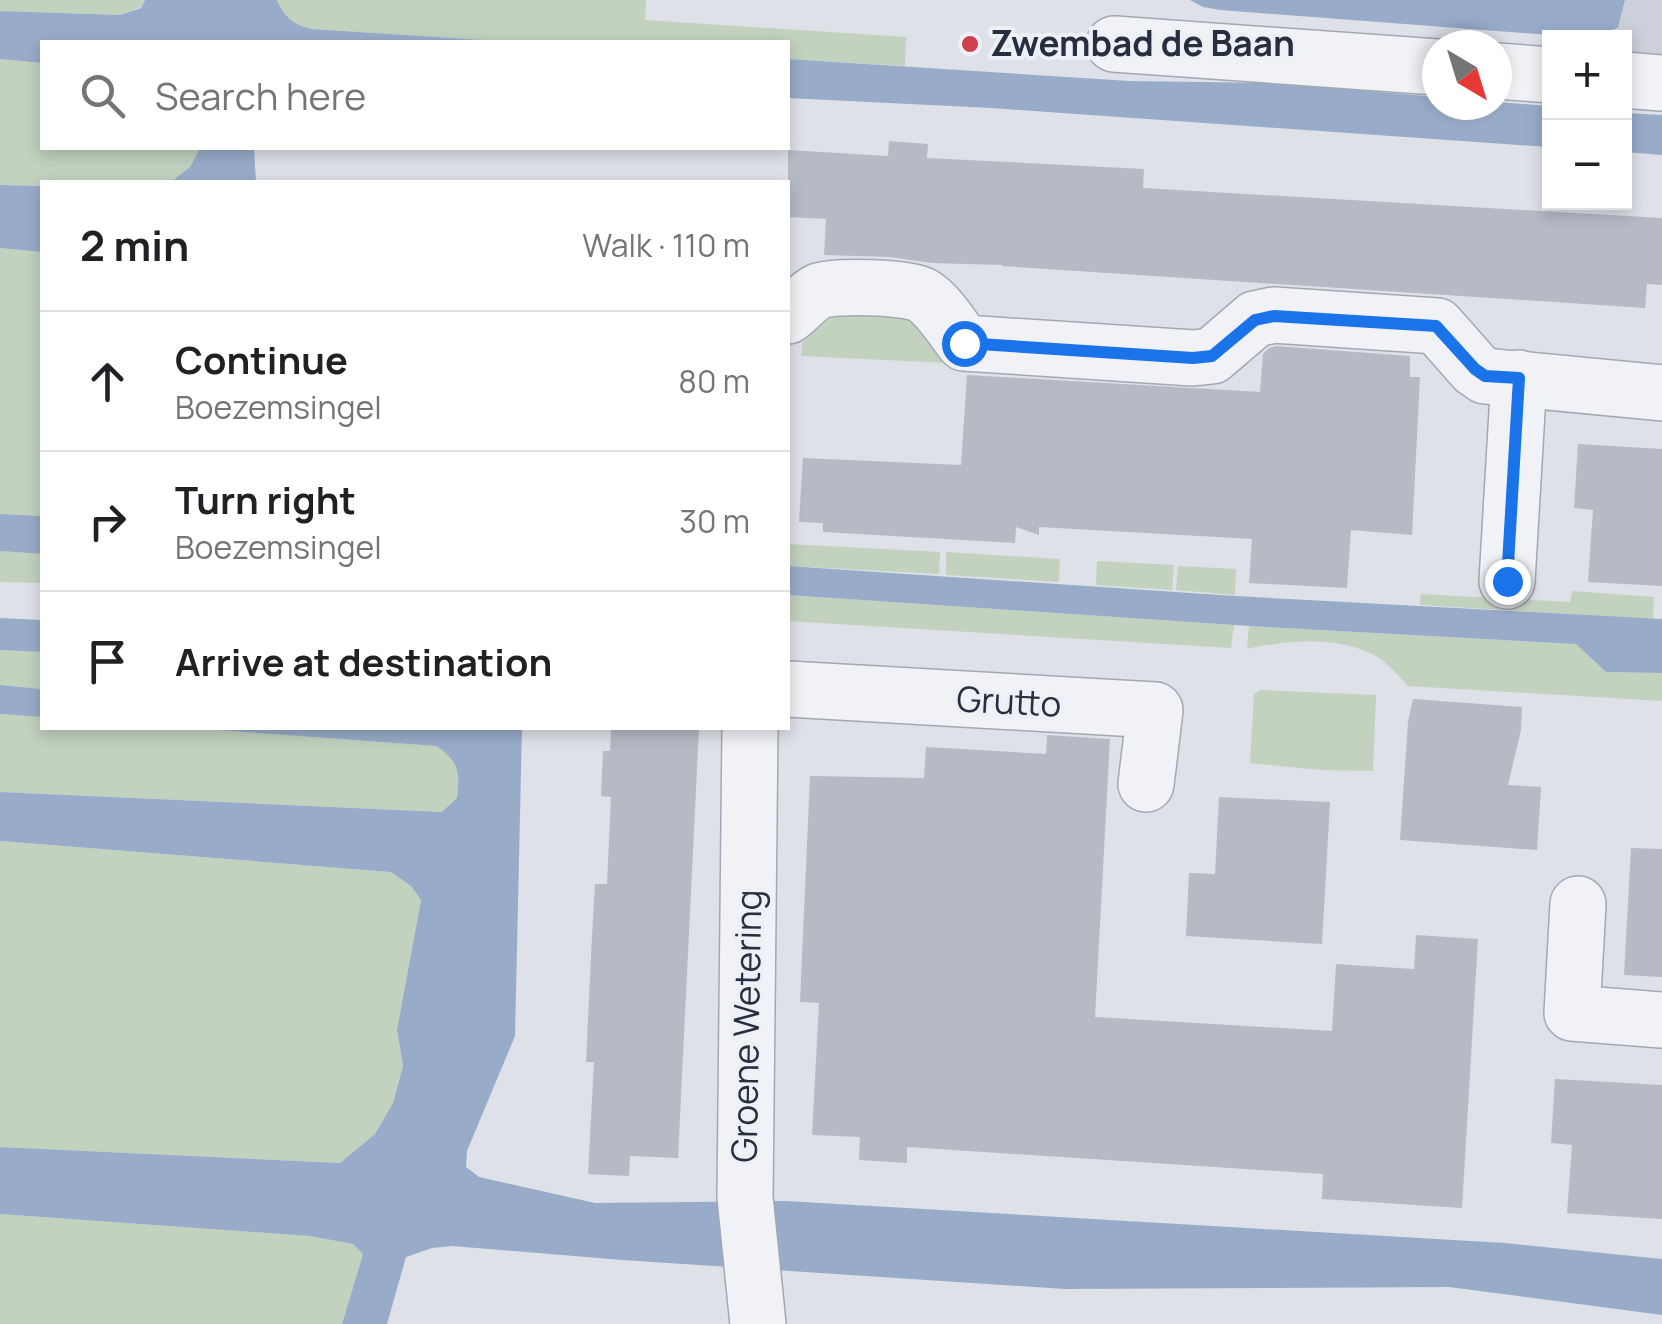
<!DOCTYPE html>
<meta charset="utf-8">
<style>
:root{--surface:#fff;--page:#f6f6f6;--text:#202124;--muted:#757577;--line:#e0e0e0}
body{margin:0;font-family:Manrope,sans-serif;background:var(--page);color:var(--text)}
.controls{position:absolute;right:30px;top:30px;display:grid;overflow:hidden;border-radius:0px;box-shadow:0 5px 15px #0003}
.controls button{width:90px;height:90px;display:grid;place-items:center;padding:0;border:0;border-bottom:2px solid var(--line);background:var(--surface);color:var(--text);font:50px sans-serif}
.compass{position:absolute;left:1422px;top:30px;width:90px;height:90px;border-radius:50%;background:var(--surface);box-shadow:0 5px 15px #0003;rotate:142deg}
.stop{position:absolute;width:30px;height:30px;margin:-22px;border:8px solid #1a73e8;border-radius:50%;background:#fff}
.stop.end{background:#1a73e8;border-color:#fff;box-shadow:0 2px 10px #0008}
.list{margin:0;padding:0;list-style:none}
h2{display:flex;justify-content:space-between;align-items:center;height:130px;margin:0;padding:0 40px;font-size:42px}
h2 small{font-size:32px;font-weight:400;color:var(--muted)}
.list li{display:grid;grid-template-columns:65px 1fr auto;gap:30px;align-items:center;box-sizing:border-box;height:140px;padding:0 40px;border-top:2px solid var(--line)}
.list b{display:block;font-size:38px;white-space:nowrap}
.list p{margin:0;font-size:32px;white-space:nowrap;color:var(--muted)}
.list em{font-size:32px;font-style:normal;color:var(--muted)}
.icon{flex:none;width:55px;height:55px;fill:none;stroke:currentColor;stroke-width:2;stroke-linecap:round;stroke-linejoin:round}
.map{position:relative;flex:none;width:1662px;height:1324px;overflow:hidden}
.search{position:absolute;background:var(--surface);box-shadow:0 5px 15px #0003;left:40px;top:40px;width:750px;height:110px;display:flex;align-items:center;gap:25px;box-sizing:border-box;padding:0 35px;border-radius:0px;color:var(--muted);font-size:38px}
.panel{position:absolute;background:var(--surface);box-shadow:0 5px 15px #0003;left:40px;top:180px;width:750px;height:550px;border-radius:0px}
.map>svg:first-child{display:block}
</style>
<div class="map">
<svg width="1662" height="1324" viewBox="0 0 1662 1324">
<rect width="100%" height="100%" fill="#dee1e8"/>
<path fill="#ccd0da" d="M 1625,0 L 1662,0 L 1662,66 L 1625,64 L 1624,38 L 1616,38 Z"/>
<g fill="#c2d2bf">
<path d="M 0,0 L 145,0 L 141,7 L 120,15 L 0,11 Z"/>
<path d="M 277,0 L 646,0 L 645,20 L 906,37 L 905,66 L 788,59 L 788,42 L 513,42 L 312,29 C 294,25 284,17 277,0 Z"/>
<path d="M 0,59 L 42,63 L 42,148 L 200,148 L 190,167 L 171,182 L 42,182 L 42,186 L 0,185 Z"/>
<path d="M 0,248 L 42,252 L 42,516 L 0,514 Z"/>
<path d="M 839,311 L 896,313 L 912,321 L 948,363 L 801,356 L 803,342 Z"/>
<path d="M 788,544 L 940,552 L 939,574 L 788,566 Z"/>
<path d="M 0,551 L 42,554 L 42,583 L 0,582 Z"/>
<path d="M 946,552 L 1060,559 L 1059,582 L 946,575 Z"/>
<path d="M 1097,561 L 1174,565 L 1172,590 L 1096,585 Z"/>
<path d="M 1178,566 L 1236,569 L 1235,595 L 1176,590 Z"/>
<path d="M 1572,591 L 1654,597 L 1653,619 L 1420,605 L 1421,594 L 1570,602 Z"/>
<path d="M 788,595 L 1234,625 L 1231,648 L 788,621 Z"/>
<path d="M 1249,626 L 1576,644 L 1606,672 L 1662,673 L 1662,701 L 1408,686 C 1399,676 1390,666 1379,658 C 1343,635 1287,640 1247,649 Z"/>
<path d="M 0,650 L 42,652 L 42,689 L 0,685 Z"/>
<path d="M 1261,690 L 1376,695 L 1373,771 L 1320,770 L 1250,763 L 1254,694 Z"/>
<path d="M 0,714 L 42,717 L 42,728 L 190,728 L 438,746 C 459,762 460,772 457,799 L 442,812 L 0,792 Z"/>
<path d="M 0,841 L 391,872 L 411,886 L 421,900 L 397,1030 L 403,1066 L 393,1103 L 375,1134 L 340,1163 L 0,1147 Z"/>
<path d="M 0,1214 L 310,1236 L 353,1244 L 363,1253 L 342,1324 L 0,1324 Z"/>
</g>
<g fill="#98acc9">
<path d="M 145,0 L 277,0 C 284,17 294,25 312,29 L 513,42 L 42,42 L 42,63 L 0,59 L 0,11 L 120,15 L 141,8 Z"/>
<path d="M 1190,0 L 1625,0 L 1618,28 L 1589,38 L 1220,10 L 1203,7 Z"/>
<path d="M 788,59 L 1129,81 L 1279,83 L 1437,97 L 1437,105 L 1497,105 L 1497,102 L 1549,106 L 1549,147 L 991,108 L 788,98 Z"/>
<path d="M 1624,113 L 1662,115 L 1662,155 L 1625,152 Z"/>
<path d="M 200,148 L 254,148 L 256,182 L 171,182 L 190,167 Z"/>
<path d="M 0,185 L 42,186 L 42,252 L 0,248 Z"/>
<path d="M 0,514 L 42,516 L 42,554 L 0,551 Z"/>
<path d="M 788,566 L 1235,596 L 1662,619 L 1662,673 L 1606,672 L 1576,644 L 1249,626 L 788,595 Z"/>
<path d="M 0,618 L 42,620 L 42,652 L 0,650 Z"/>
<path d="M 0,685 L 42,689 L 42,717 L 0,714 Z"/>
<path d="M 190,728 L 522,728 L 515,1036 L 467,1151 L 466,1167 L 479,1177 L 595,1203 L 786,1201 L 1505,1243 L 1662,1259 L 1662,1315 L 1449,1287 L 1065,1289 L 622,1260 L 452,1246 L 432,1248 L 406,1257 L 387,1324 L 342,1324 L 363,1254 L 353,1244 L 310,1236 L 0,1214 L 0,1147 L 340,1163 L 375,1134 L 393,1103 L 403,1066 L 397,1030 L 421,900 L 411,886 L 391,872 L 0,841 L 0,792 L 442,812 L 457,798 C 460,772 459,762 437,746 Z"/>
</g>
<g fill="#b5bac5">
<path d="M 889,141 L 928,144 L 927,158 L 1144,169 L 1143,188 L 1662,218 L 1662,285 L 1647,284 L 1645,308 L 1002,266 L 1002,265 L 932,263 L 889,257 L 824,255 L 826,219 L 788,217 L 788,150 L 888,156 Z"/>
<path d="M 1276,346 L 1410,356 L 1410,377 L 1420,377 L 1412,535 L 1351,530 L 1347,588 L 1249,583 L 1252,539 L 1039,527 L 1039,535 L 1016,527 L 1015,543 L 823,532 L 823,523 L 799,522 L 803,458 L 961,465 L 967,375 L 1260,392 L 1263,354 L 1269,348 Z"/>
<path d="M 1578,444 L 1662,449 L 1662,586 L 1588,582 L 1593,510 L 1574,508 Z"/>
<path d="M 1413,699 L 1522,707 L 1521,730 L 1508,785 L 1541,787 L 1537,850 L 1400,840 L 1408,722 Z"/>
<path d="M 611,728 L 699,728 L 678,1158 L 630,1156 L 629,1176 L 588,1174 L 594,1062 L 586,1062 L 592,936 L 595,884 L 607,884 L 611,797 L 601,796 L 603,751 L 610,751 Z"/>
<path d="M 1047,735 L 1110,739 L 1095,1017 L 1332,1031 L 1336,964 L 1414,969 L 1416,935 L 1478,939 L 1462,1208 L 1322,1199 L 1323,1174 L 907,1147 L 907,1163 L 859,1160 L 860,1137 L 812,1135 L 819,1003 L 800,1002 L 810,776 L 924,778 L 926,747 L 1046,754 Z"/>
<path d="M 1219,797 L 1330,802 L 1322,944 L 1186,936 L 1189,873 L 1215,874 Z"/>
<path d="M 1631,848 L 1662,849 L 1662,977 L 1624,975 Z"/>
<path d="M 1555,1079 L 1662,1085 L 1662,1219 L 1567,1213 L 1572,1145 L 1551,1143 Z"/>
</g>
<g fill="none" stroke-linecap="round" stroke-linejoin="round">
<g stroke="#a3a8b2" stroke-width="58">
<g id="minor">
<path d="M 1114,44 L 1437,67"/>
<path d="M 1497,71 L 1550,75"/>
<path d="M 1624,80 L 1662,83"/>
<path d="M 788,316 C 798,309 808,296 819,291 C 835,285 908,287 922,295 C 939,305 952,328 964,343 L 1193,358 L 1212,356 L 1255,319 L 1274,315 L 1437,326 L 1475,369 L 1485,376 L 1662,393"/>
<path d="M 1507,581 L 1519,378"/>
<path d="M 788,689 L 1155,710 L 1146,784"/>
<path d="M 750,728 L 745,1197 L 758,1324"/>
<path d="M 1578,904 L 1572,1013 L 1662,1020"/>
</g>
</g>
<use href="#minor" stroke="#f1f2f6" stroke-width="55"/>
</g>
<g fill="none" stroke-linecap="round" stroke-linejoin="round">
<path stroke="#1a73e8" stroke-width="12" d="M 964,343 L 1193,358 L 1212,356 L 1255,320 L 1274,316 L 1436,326 L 1475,369 L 1485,376 L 1519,378 L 1507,581"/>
</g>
<circle fill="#cf404b" stroke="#edf0f5" stroke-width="4" cx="970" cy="44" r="10"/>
<g text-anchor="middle" stroke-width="8" stroke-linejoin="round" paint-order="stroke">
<g font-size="35" font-weight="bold" fill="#272e3f" stroke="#edf0f5" text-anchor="start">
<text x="990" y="56">Zwembad de Baan</text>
</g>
<g font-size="35" fill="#272e3f" stroke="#edf0f5">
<text transform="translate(1009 702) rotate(3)" y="12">Grutto</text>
<text transform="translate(747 1026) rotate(-89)" y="12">Groene Wetering</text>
</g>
</g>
</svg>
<div class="controls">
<button>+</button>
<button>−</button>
</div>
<svg class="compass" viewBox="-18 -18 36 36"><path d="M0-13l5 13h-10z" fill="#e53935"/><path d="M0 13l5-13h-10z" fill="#757577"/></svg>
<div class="stop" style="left:964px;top:343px"></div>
<div class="stop end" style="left:1507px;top:581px"></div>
<div class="search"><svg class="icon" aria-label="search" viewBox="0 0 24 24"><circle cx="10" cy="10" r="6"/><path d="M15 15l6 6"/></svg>Search here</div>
<section class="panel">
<h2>2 min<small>Walk · 110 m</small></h2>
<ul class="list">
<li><svg class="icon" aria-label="ahead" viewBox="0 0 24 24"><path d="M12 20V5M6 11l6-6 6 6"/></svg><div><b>Continue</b><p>Boezemsingel</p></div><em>80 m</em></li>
<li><svg class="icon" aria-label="right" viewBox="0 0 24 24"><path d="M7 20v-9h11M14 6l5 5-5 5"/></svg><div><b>Turn right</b><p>Boezemsingel</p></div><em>30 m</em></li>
<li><svg class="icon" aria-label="arrive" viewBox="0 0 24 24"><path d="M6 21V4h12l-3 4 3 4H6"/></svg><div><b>Arrive at destination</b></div></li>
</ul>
</section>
</div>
